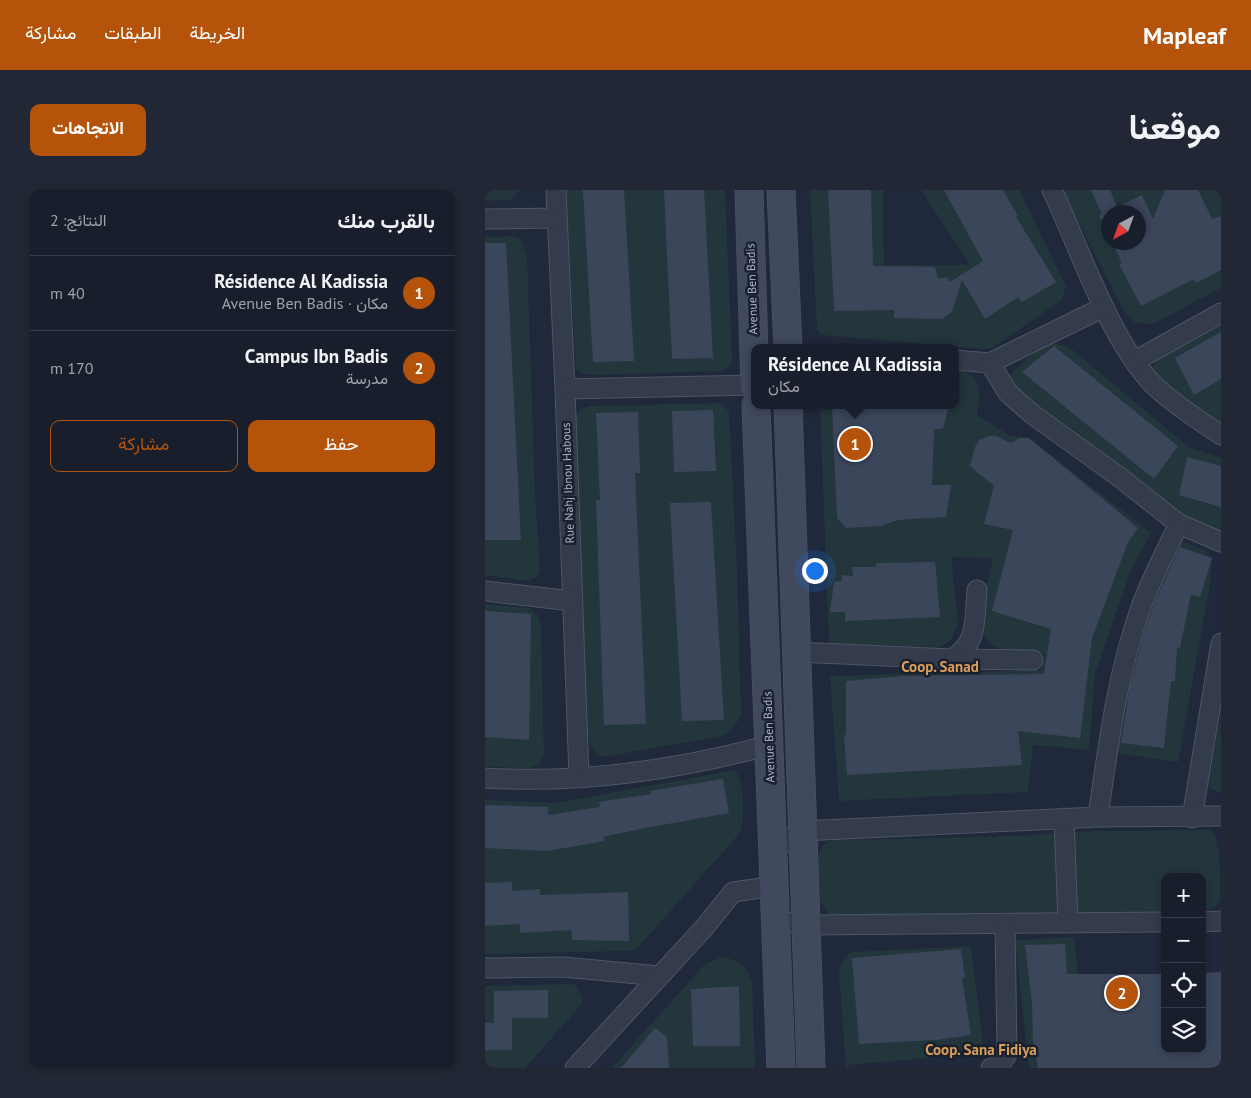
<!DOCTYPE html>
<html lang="ar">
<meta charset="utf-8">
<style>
:root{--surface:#181e2c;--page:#212734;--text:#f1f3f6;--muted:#9fa2a9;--line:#363c48;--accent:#b45309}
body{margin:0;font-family:"PT Sans",Vazirmatn,sans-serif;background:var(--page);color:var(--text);direction:rtl}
.controls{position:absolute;right:15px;bottom:15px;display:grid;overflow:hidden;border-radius:10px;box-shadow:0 2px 8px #0003}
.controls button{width:45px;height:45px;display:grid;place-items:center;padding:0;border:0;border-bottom:1px solid var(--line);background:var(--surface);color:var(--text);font:25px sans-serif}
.compass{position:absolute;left:616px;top:15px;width:45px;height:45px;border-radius:50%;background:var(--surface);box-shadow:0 2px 8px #0003;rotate:221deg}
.you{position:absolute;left:329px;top:380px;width:18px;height:18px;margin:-12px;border:4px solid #fff;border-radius:50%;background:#1a73e8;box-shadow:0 0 0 8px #1a73e833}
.badge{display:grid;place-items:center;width:32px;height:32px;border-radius:50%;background:var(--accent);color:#fff;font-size:16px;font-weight:700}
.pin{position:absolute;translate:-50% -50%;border:2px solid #fff;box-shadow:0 1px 5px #0006}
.popup{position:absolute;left:266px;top:154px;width:208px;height:65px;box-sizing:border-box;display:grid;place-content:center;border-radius:10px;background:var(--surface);filter:drop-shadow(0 1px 4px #0005);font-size:16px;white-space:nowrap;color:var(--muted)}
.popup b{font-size:19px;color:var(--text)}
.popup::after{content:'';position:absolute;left:50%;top:100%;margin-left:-10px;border:10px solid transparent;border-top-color:var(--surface)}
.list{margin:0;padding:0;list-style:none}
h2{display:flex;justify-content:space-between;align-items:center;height:65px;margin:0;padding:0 20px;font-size:21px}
h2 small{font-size:16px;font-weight:400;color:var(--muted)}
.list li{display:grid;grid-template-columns:32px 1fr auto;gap:15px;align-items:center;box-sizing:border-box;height:75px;padding:0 20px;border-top:1px solid var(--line)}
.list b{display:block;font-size:19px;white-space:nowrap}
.list p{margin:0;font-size:16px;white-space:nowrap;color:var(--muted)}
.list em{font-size:16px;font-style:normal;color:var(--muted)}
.actions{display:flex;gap:10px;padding:15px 20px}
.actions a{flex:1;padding:11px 0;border:1px solid var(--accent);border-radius:10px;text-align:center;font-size:18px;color:var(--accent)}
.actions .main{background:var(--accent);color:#fff}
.icon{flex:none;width:28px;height:28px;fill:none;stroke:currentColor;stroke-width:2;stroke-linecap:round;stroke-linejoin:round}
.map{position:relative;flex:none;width:736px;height:878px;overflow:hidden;direction:ltr;border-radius:10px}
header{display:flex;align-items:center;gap:30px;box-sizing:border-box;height:70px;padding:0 25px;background:var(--accent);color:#fff}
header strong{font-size:24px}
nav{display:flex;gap:28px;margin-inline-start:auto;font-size:18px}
.intro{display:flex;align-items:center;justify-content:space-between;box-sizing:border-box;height:120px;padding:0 30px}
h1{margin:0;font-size:35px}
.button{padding:12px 22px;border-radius:10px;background:var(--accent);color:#fff;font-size:18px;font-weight:700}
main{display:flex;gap:30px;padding:0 30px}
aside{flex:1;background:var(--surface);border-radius:10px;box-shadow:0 2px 8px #0003}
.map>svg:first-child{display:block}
</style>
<header>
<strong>Mapleaf</strong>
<nav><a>الخريطة</a><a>الطبقات</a><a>مشاركة</a></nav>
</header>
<div class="intro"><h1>موقعنا</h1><a class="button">الاتجاهات</a></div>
<main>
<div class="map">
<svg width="736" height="878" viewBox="0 0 736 878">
<rect width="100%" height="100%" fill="#20283b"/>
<g fill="#22363c" fill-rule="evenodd">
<path d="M 0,0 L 35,0 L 25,10 L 0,11 Z"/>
<path d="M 81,0 L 240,0 L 247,169 L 245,175 L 238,181 L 113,185 L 99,184 L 91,179 Z"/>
<path d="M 325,0 L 398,0 L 399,75 L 485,75 L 436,0 L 534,0 L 581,96 L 577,110 L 507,158 L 497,159 L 336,145 L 332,140 Z"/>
<path d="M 577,0 L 736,0 L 736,98 L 668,134 L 651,133 L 640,123 ZM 624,22 L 654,22 L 654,52 L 624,52 Z"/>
<path d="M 30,46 L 36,49 L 42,66 L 50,303 L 55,380 L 52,387 L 43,391 L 0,385 L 0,47 Z"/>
<path d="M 736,135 L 736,235 L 686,200 L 668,181 L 668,175 L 673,170 Z"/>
<path d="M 568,153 L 584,157 L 705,258 L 736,268 L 736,341 L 697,329 L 526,200 L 519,189 L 551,161 Z"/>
<path d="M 470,178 C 497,185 496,202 492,225 L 524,245 L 544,248 L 666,343 L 646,380 L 610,484 L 604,560 L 548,555 L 543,602 L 354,611 L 345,486 L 556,480 L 560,464 C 546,462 530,463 517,459 C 478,448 505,394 508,368 L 466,367 L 473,434 L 466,450 L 456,457 L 344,454 L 335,215 L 470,215 Z"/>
<path d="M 236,213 L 244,222 L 252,380 L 256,526 L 245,542 L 236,546 L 119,567 C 96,559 100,526 98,506 L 89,228 L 96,219 L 104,216 Z"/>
<path d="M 700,353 L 720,360 L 727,368 L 725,394 L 693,572 L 629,563 C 643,492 654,418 692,355 Z"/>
<path d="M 0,414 L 45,418 L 54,428 L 56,438 L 59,566 L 53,575 L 43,579 L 0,576 Z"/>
<path d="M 736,524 L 736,602 L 726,600 L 723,596 Z"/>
<path d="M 249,580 C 260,589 260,630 255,643 L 156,754 L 149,760 L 141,761 L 0,764 L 0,610 L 72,613 Z"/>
<path d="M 727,640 C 736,653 736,692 735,711 L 730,717 L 717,722 L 717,687 L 680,687 L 680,725 L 355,725 L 344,724 L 340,720 L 335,709 L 332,666 L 341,652 L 351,650 L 532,646 L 610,641 Z"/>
<path d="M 589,747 L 603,878 L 544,878 L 530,750 Z"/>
<path d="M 486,756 L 499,861 L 467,866 L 362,875 L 365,878 L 361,878 L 354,784 C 356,773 357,768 367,762 Z"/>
<path d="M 237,767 C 252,769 262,777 267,791 L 270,878 L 127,878 L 220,774 Z"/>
<path d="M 89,794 L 97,806 L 97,814 L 40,878 L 0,878 L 0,796 Z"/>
</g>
<g fill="#3c465b">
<path d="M 98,0 L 139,0 L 149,171 L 108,172 Z"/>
<path d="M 179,0 L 219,0 L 228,168 L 187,169 Z"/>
<path d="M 343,0 L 386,0 L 388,76 L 450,77 L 453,89 L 462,87 L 465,92 L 498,71 L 459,0 L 518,0 L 533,26 L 531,27 L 571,92 L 537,112 L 533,107 L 500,129 L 477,90 L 467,122 L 457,129 L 409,128 L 409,120 L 349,121 Z"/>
<path d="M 606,0 L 625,0 L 632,17 L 657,5 L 668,29 L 680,0 L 713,0 L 727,29 L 736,26 L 736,80 L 711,93 L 709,89 L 656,116 L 634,74 L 637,73 L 627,52 L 654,52 L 654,22 L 624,22 L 624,45 L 614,26 L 617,24 Z"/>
<path d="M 0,53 L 21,53 L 36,350 L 0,350 Z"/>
<path d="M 736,142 L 736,189 L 709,205 L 690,168 Z"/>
<path d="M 569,156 L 693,256 L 669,289 L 537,182 Z"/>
<path d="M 347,215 L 464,215 L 458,239 L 449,239 L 447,295 L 466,295 L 461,327 L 412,330 L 396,336 L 361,338 L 352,328 Z"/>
<path d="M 228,220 L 231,281 L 189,282 L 187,221 Z"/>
<path d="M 153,222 L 155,283 L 150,283 L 161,534 L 119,535 L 111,310 L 115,310 L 111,223 Z"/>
<path d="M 504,246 L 512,246 L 525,253 L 535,248 L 544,248 L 653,338 L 643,352 L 607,448 L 595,548 L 533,541 L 537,575 L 362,585 L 359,545 L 361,545 L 361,491 L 419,486 L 559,484 L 566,439 L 507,421 L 528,340 L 499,334 L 509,296 L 485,276 L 490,257 L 495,250 Z"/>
<path d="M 702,267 L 736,276 L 736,317 L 694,305 Z"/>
<path d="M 226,312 L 239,530 L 197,531 L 185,313 Z"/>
<path d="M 695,357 L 727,368 L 715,407 L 706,404 L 695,458 L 692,457 L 690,491 L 686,491 L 679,558 L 636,553 L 645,497 L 658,446 L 670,411 Z"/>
<path d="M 450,372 L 455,427 L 360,431 L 360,422 L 345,422 L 349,392 L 357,391 L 357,385 L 368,386 L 367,377 L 391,377 L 391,373 Z"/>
<path d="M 0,421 L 46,424 L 44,550 L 0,547 Z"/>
<path d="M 238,589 L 244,623 L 155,639 L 118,647 L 119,651 L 62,661 L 0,658 L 0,615 L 63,617 L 63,625 L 115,617 L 114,612 L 166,604 L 165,601 Z"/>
<path d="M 27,692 L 27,701 L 55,699 L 55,705 L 143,702 L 144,751 L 87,750 L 86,740 L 35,743 L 35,734 L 0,736 L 0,693 Z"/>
<path d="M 580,754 L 582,784 L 680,784 L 680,859 L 717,859 L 717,783 L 736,782 L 736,878 L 553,878 L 548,851 L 547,813 L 540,755 Z"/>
<path d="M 476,759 L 480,788 L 477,788 L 486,845 L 451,850 L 374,854 L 367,768 Z"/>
<path d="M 254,796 L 255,856 L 208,856 L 206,799 Z"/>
<path d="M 63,800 L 63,828 L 27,828 L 27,860 L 0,860 L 0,833 L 9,833 L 9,801 Z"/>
<path d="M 170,838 L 182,847 L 184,878 L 136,878 Z"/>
</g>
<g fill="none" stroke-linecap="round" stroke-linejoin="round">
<g stroke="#4e5566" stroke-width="21">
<g id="minor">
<path d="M 71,0 L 80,199 L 94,587"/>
<path d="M 567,0 C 595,58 627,158 674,200 C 693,217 715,231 736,245"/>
<path d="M 0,29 L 71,28"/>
<path d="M 470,170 L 505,173 L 619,117"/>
<path d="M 650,171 L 736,123"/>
<path d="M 505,173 L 523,203 L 547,224 L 633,286 L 694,334 L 736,352"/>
<path d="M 80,199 L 270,195"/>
<path d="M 0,401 L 87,411"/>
<path d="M 312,462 L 467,469 C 494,452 489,430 492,400"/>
<path d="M 467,469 L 548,470"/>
<path d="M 0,588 C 96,594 192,580 285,555"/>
<path d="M 613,627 C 623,556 632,485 656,417 C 666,389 681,361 694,334"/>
<path d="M 579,628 L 583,733"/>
<path d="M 707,628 L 736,453"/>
<path d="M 289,659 L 317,641 L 613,627 L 736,626"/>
<path d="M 291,730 L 321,735 L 680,732"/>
<path d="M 717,732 L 736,731"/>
<path d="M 0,778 L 79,777 L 174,786"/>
<path d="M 90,878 L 219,738 L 248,702 L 290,696"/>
<path d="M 506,878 L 514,877 L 522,864 L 520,734"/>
</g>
</g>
<g stroke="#4e5566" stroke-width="29">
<g id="secondary">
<path d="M 264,0 L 270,197"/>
<path d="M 296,0 L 303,158"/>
<path d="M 271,215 L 296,878"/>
<path d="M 303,215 L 326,878"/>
</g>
</g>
<use href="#minor" stroke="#343b4b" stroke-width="19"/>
<use href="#secondary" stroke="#41495e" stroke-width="28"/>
</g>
<g text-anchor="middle" stroke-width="5" stroke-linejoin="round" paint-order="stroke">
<g font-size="12" fill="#aeb5c7" stroke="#192030">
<text transform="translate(267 99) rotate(-92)" y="4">Avenue Ben Badis</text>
<text transform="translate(83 293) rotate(-92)" y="4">Rue Nahj Ibnou Habous</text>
<text transform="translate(284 547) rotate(-92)" y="4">Avenue Ben Badis</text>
</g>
<g font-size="15" font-weight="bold" fill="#db9e56" stroke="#192030">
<text x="455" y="482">Coop. Sanad</text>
<text x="496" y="865">Coop. Sana Fidiya</text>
</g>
</g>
</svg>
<div class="controls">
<button>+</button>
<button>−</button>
<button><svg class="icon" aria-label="locate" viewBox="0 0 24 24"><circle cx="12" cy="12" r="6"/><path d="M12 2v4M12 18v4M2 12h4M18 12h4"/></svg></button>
<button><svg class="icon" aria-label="layers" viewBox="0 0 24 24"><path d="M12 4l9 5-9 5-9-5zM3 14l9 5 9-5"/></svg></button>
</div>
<svg class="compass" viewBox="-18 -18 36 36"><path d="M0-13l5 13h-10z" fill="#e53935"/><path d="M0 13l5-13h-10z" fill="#9fa2a9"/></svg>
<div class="you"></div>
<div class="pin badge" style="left:370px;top:254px">1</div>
<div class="popup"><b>Résidence Al Kadissia</b>مكان</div>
<div class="pin badge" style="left:637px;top:803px">2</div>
</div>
<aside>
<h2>بالقرب منك<small>النتائج: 2</small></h2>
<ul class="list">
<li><span class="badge">1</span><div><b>Résidence Al Kadissia</b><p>مكان · Avenue Ben Badis</p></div><em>40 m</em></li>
<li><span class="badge">2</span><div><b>Campus Ibn Badis</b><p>مدرسة</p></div><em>170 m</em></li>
</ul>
<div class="actions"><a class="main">حفظ</a><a>مشاركة</a></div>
</aside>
</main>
